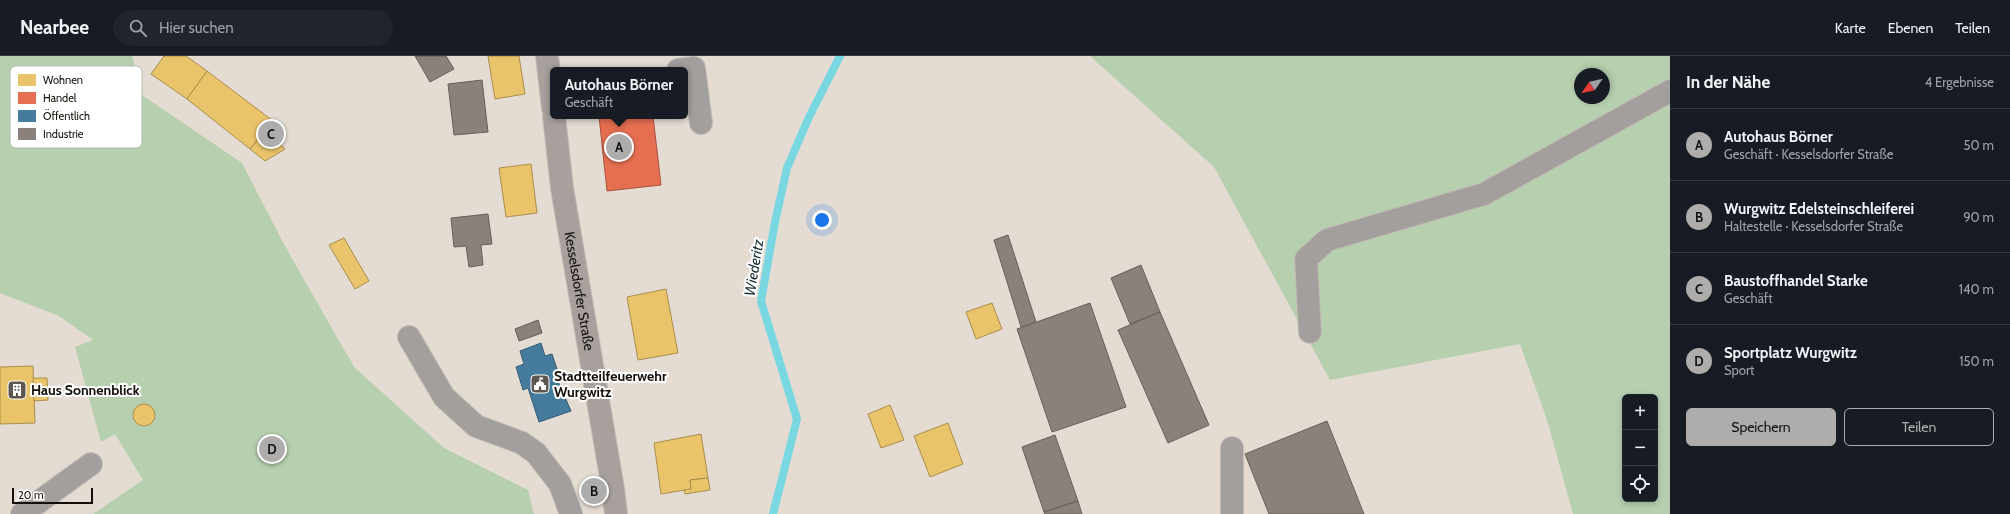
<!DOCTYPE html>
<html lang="de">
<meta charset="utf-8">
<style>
:root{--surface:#171b24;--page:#20242c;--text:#f1f3f6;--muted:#9ea1a6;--line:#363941;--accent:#aeadab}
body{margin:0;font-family:Cabin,sans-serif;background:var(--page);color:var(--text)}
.controls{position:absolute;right:12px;bottom:12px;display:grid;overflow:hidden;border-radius:6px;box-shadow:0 2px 6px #0003}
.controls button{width:36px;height:36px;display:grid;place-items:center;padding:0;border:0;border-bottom:1px solid var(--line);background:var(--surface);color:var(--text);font:20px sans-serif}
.compass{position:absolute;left:1574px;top:12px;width:36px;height:36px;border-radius:50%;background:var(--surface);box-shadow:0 2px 6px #0003;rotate:236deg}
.scale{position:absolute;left:12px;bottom:10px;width:81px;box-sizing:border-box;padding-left:4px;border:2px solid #140f09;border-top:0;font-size:11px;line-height:14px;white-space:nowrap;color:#140f09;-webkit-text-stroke:3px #fff;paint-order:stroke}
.you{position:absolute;left:822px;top:164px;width:14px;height:14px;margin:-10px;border:3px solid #fff;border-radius:50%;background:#1a73e8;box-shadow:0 0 0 6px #1a73e833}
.badge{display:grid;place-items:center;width:26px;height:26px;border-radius:50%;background:var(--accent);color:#111;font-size:13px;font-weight:700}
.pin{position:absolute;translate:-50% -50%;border:2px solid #fff;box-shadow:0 1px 4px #0006}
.popup{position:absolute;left:550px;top:11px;width:138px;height:52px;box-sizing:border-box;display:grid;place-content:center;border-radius:6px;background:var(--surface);filter:drop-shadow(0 1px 3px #0005);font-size:13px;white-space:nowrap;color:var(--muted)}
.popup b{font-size:15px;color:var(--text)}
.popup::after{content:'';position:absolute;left:50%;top:100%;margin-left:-8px;border:8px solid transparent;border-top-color:var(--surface)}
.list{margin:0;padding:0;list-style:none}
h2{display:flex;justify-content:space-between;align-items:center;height:52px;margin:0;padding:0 16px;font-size:17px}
h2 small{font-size:13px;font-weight:400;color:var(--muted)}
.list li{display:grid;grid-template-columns:26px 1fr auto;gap:12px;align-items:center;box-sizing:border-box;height:72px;padding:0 16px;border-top:1px solid var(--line)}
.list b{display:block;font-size:15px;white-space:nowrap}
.list p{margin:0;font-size:13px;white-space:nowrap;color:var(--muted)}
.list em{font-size:13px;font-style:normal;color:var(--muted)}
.actions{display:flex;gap:8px;padding:12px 16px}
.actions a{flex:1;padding:9px 0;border:1px solid var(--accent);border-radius:6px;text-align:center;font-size:14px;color:var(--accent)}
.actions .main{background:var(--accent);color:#111}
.icon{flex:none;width:22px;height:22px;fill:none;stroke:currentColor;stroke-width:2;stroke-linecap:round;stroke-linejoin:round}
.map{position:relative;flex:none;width:1670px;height:458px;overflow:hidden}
header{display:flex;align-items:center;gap:24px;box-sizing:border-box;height:56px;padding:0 20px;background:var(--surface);border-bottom:1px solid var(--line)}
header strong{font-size:19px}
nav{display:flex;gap:22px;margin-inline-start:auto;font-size:14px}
.search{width:280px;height:36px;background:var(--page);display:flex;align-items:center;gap:10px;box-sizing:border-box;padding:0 14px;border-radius:22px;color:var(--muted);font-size:15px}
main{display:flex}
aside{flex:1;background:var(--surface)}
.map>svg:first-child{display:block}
</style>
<header>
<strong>Nearbee</strong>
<div class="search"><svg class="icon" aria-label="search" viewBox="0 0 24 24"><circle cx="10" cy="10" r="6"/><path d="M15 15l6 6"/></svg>Hier suchen</div>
<nav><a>Karte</a><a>Ebenen</a><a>Teilen</a></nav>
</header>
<main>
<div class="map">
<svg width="1670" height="458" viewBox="0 0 1670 458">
<rect width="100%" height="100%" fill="#e4dcd3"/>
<g fill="#b6cfae" fill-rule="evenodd">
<path d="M 0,0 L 132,0 L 142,39 L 242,107 L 286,192 L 354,311 L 444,392 L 528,434 L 534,458 L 93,458 L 143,424 L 115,378 L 101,386 L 75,291 L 93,284 L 59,260 L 0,237 Z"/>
<path d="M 1090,0 L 1670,0 L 1670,458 L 1573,458 L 1547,364 L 1520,288 L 1330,324 L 1214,111 ZM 1580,18 L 1604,18 L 1604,42 L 1580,42 ZM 1625,341 L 1655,341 L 1655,443 L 1625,443 Z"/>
</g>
<g fill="#e9c46a" stroke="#a98e4d">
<path d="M 164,0 L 186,0 L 207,15 L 187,43 L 151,18 Z"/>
<path d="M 488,0 L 519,0 L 525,38 L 495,43 Z"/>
<path d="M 207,15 L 273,65 L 250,93 L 187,43 Z"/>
<path d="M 266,73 L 285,93 L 265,105 L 250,93 Z"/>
<path d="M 531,108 L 537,157 L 506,161 L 499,112 Z"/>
<path d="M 344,182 L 369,225 L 355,233 L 329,189 Z"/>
<path d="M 666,233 L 678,297 L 638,304 L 627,241 Z"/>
<path d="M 992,247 L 1002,273 L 976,283 L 966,256 Z"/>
<path d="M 33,310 L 35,367 L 0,368 L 0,311 Z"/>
<path d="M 33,322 L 47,322 L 48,344 L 34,345 Z"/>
<circle cx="144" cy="359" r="11"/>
<path d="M 890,349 L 904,384 L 881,392 L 868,358 Z"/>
<path d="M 948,367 L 963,408 L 930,421 L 914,380 Z"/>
<path d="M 701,378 L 708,422 L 690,424 L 691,433 L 661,438 L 654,387 Z"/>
<path d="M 708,422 L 710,434 L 685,438 L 684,434 L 691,433 L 690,424 Z"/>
</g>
<path fill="#e76f51" stroke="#a8523b" d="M 599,60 L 653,60 L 661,129 L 607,135 Z"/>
<path fill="#457b9d" stroke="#365b71" d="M 541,287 L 545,300 L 552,298 L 560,322 L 557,323 L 571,355 L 539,366 L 528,332 L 523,334 L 516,311 L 524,308 L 520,295 Z"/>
<g fill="#8a817c" stroke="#675f5a">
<path d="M 415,0 L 446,0 L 454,13 L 430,26 Z"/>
<path d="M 482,24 L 488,76 L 454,79 L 448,28 Z"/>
<path d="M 488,158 L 492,188 L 481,189 L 483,209 L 469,211 L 466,190 L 454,191 L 451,162 Z"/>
<path d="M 1008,179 L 1036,266 L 1021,271 L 994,184 Z"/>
<path d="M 1141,209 L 1160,256 L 1130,268 L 1111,222 Z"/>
<path d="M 1090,247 L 1126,351 L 1052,376 L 1017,273 Z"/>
<path d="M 1160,256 L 1209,369 L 1168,387 L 1118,274 Z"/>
<path d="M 538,264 L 542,277 L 519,285 L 515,273 Z"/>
<path d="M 1327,365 L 1364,458 L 1269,458 L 1245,398 Z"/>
<path d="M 1055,379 L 1078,445 L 1044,456 L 1022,391 Z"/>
<path d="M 1078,445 L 1082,458 L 1045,458 L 1044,456 Z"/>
</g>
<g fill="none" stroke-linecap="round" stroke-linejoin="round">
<path stroke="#79d7e1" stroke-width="8" d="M 773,458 L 797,363 L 761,245 L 775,166 L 787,112 L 809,61 L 840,0"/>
<g stroke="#c1bbb4" stroke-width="24">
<g id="minor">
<path d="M 678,14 L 694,12 L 701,67"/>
<path d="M 1310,276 L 1306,203 L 1327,184 L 1484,138 L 1670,35"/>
<path d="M 409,281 L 444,341 L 476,370 L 522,387 L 536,397 L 560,428 L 571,458"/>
<path d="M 1232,392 L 1232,458"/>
<path d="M 22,458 L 91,408"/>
</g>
</g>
<g stroke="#c1bbb4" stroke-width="24">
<g id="major">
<path d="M 547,0 L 553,52"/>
<path id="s1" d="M 554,60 L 562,132 L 613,433 L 616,458"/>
</g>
</g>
<use href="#minor" stroke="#a39f9c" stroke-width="22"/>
<use href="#major" stroke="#a7a09c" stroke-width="22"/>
</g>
<defs>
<g id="civic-square" transform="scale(1)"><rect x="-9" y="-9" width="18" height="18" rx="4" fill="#5d5750" stroke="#fff"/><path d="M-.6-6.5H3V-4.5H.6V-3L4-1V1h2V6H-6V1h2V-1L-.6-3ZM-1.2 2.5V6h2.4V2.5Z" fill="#fff"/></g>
<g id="building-square" transform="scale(1)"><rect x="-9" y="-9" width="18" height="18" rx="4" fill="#5d5750" stroke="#fff"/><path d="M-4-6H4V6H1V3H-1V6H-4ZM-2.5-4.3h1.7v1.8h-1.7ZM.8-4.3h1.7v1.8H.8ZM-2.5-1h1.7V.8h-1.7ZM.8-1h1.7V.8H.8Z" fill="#fff"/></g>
</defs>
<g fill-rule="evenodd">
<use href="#civic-square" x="540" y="328"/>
<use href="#building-square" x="17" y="334"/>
</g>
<g text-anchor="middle" stroke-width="4" stroke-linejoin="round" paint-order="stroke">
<g font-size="14" fill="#140f09" stroke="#fff">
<text dy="5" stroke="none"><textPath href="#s1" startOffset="177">Kesselsdorfer Straße</textPath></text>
</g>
<g font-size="14" font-weight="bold" fill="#140f09" stroke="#fff" text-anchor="start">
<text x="554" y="325">Stadtteilfeuerwehr<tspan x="554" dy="16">Wurgwitz</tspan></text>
<text x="31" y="339">Haus Sonnenblick</text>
</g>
<g font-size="15" font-style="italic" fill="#172e31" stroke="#fff">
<text transform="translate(754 212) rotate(-81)" y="5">Wiederitz</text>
</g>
</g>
<rect x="10" y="10" width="132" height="82" rx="6" fill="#fff" stroke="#b8b7b5" stroke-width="1"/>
<rect x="18" y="18" width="18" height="12" fill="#e9c46a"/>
<rect x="18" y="36" width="18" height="12" fill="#e76f51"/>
<rect x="18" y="54" width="18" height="12" fill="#457b9d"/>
<rect x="18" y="72" width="18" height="12" fill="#8a817c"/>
<g font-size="11" fill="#140f09">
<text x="43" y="28">Wohnen</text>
<text x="43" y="46">Handel</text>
<text x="43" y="64">Öffentlich</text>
<text x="43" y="82">Industrie</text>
</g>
</svg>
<div class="controls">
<button>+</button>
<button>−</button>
<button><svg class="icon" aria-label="locate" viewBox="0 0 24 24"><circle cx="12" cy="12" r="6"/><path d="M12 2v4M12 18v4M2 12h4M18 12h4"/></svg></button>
</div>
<svg class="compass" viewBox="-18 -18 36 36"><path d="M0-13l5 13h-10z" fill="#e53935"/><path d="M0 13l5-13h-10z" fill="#9ea1a6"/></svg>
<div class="scale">20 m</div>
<div class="you"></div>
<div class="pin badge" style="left:619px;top:91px">A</div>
<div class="popup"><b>Autohaus Börner</b>Geschäft</div>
<div class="pin badge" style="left:594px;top:435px">B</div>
<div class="pin badge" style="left:271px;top:78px">C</div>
<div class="pin badge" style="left:272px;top:393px">D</div>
</div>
<aside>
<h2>In der Nähe<small>4 Ergebnisse</small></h2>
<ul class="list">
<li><span class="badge">A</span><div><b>Autohaus Börner</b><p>Geschäft · Kesselsdorfer Straße</p></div><em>50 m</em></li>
<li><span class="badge">B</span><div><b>Wurgwitz Edelsteinschleiferei</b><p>Haltestelle · Kesselsdorfer Straße</p></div><em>90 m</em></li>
<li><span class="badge">C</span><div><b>Baustoffhandel Starke</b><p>Geschäft</p></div><em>140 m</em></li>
<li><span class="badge">D</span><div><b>Sportplatz Wurgwitz</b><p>Sport</p></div><em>150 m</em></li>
</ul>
<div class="actions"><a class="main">Speichern</a><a>Teilen</a></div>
</aside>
</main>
